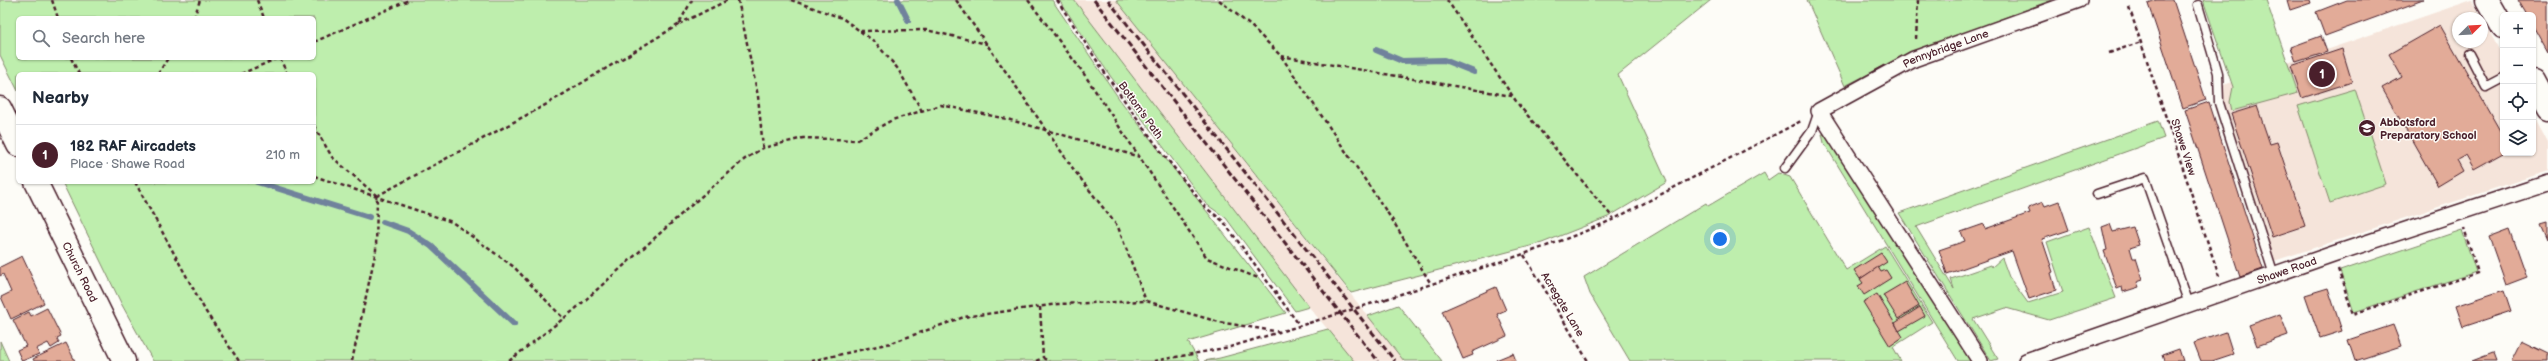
<!DOCTYPE html>
<meta charset="utf-8">
<style>
:root{--surface:#fff;--page:#f6f6f7;--text:#1f2937;--muted:#747a83;--line:#e0e1e3;--accent:#4a1f2b}
body{margin:0;font-family:"Balsamiq Sans",sans-serif;background:var(--page);color:var(--text)}
.controls{position:absolute;right:12px;top:12px;display:grid;overflow:hidden;border-radius:6px;box-shadow:0 1px 3px #0004}
.controls button{width:36px;height:36px;display:grid;place-items:center;padding:0;border:0;border-bottom:1px solid var(--line);background:var(--surface);color:var(--text);font:20px sans-serif}
.compass{position:absolute;left:2452px;top:12px;width:36px;height:36px;border-radius:50%;background:var(--surface);box-shadow:0 1px 3px #0004;rotate:66deg}
.you{position:absolute;left:1720px;top:239px;width:14px;height:14px;margin:-10px;border:3px solid #fff;border-radius:50%;background:#1a73e8;box-shadow:0 0 0 6px #1a73e833}
.badge{display:grid;place-items:center;width:26px;height:26px;border-radius:50%;background:var(--accent);color:#fff;font-size:13px;font-weight:700}
.pin{position:absolute;translate:-50% -50%;border:2px solid #fff;box-shadow:0 1px 4px #0006}
.list{margin:0;padding:0;list-style:none}
h2{display:flex;justify-content:space-between;align-items:center;height:52px;margin:0;padding:0 16px;font-size:17px}
h2 small{font-size:13px;font-weight:400;color:var(--muted)}
.list li{display:grid;grid-template-columns:26px 1fr auto;gap:12px;align-items:center;box-sizing:border-box;height:60px;padding:0 16px;border-top:1px solid var(--line)}
.list b{display:block;font-size:15px;white-space:nowrap}
.list p{margin:0;font-size:13px;white-space:nowrap;color:var(--muted)}
.list em{font-size:13px;font-style:normal;color:var(--muted)}
.icon{flex:none;width:22px;height:22px;fill:none;stroke:currentColor;stroke-width:2;stroke-linecap:round;stroke-linejoin:round}
.map{position:relative;flex:none;width:2548px;height:361px;overflow:hidden}
.search{position:absolute;background:var(--surface);box-shadow:0 1px 3px #0004;left:16px;top:16px;width:300px;height:44px;display:flex;align-items:center;gap:10px;box-sizing:border-box;padding:0 14px;border-radius:6px;color:var(--muted);font-size:15px}
.panel{position:absolute;background:var(--surface);box-shadow:0 1px 3px #0004;left:16px;top:72px;width:300px;height:112px;border-radius:6px}
.map>svg:first-child{display:block}
</style>
<div class="map">
<svg width="2548" height="361" viewBox="0 0 2548 361">
<rect width="100%" height="100%" fill="#fdfcf7"/>
<filter id="ink" filterUnits="userSpaceOnUse"><feTurbulence type="fractalNoise" baseFrequency=".025" numOctaves="2"/><feDisplacementMap in="SourceGraphic" scale="8" xChannelSelector="R" yChannelSelector="G"/><feConvolveMatrix kernelMatrix="1 2 1 2 8 2 1 2 1" color-interpolation-filters="sRGB"/></filter>
<g filter="url(#ink)">
<g fill="#f5e4da">
<path d="M 1074,0 L 1116,0 L 1404,361 L 1354,361 L 1309,307 Z"/>
<path d="M 2472,0 L 2482,18 L 2458,18 L 2458,42 L 2482,42 L 2482,18 L 2503,57 L 2503,153 L 2533,153 L 2533,114 L 2548,142 L 2548,171 L 2274,261 L 2217,87 Z"/>
</g>
<g fill="#beeead" stroke="#84866c" fill-rule="evenodd">
<path d="M 0,0 L 1052,0 L 1120,100 L 1286,313 L 1188,342 L 1199,361 L 153,361 L 122,305 L 62,182 L 314,182 L 314,74 L 18,74 L 18,91 L 0,55 ZM 18,18 L 314,18 L 314,58 L 18,58 Z"/>
<path d="M 1059,0 L 1074,0 L 1309,307 L 1295,311 L 1226,218 L 1206,204 L 1111,77 Z"/>
<path d="M 1116,0 L 1711,0 L 1618,75 L 1667,182 L 1608,217 L 1542,243 L 1351,293 Z"/>
<path d="M 1807,0 L 2052,0 L 1905,55 L 1845,86 Z"/>
<path d="M 2203,0 L 2266,0 L 2298,93 L 2232,111 L 2230,102 L 2233,87 Z"/>
<path d="M 2355,89 L 2386,184 L 2330,203 L 2298,106 Z"/>
<path d="M 2158,121 L 2164,138 L 1916,227 L 1954,289 L 1951,279 L 1991,265 L 1992,267 L 2002,258 L 2009,277 L 2028,303 L 2063,292 L 2047,242 L 2089,227 L 2116,298 L 2049,320 L 2006,308 L 1973,319 L 1998,359 L 1991,361 L 1899,213 Z"/>
<path d="M 1822,134 L 1826,134 L 1973,361 L 1958,361 L 1824,143 Z"/>
<path d="M 1764,173 L 1768,180 L 1778,173 L 1790,177 L 1846,270 L 1885,246 L 1932,322 L 1893,347 L 1901,361 L 1630,361 L 1590,294 L 1584,277 L 1706,203 L 1708,206 Z"/>
<path d="M 2462,230 L 2476,272 L 2354,312 L 2340,271 Z"/>
<path d="M 1398,305 L 1442,361 L 1404,361 L 1368,316 Z"/>
<path d="M 1328,329 L 1354,361 L 1204,361 L 1220,358 Z"/>
<path d="M 0,341 L 9,361 L 0,361 Z"/>
</g>
<g fill="none" stroke-linecap="round" stroke-linejoin="round">
<g stroke="#6f829c" stroke-width="6">
<path d="M 898,0 L 908,20"/>
<path d="M 1376,50 L 1402,61 L 1444,60 L 1474,72"/>
<path d="M 257,182 L 369,217"/>
<path d="M 383,222 L 408,231 L 431,246 L 514,324"/>
</g>
</g>
<g fill="#e2ab98" stroke="#4a1f2b">
<path d="M 2156,0 L 2173,0 L 2206,100 L 2183,108 L 2148,3 Z"/>
<path d="M 2287,0 L 2310,0 L 2311,3 L 2290,10 Z"/>
<path d="M 2347,0 L 2423,0 L 2325,36 L 2316,12 Z"/>
<path d="M 2518,0 L 2548,0 L 2548,53 L 2533,26 L 2533,15 L 2527,15 Z"/>
<path d="M 2440,25 L 2503,136 L 2503,153 L 2474,169 L 2466,155 L 2457,160 L 2463,171 L 2438,186 L 2382,88 L 2402,77 L 2389,54 Z"/>
<path d="M 2321,36 L 2327,52 L 2296,62 L 2291,47 Z"/>
<path d="M 2342,49 L 2352,82 L 2302,98 L 2291,66 Z"/>
<path d="M 2209,102 L 2263,269 L 2240,277 L 2185,110 Z"/>
<path d="M 2257,106 L 2270,144 L 2277,142 L 2305,226 L 2272,237 L 2231,114 Z"/>
<path d="M 2059,201 L 2069,230 L 2042,239 L 2053,272 L 2051,273 L 2056,290 L 2029,299 L 2012,251 L 1947,274 L 1939,250 L 1965,241 L 1961,232 L 1984,224 L 1985,229 L 2030,213 L 2028,208 L 2043,202 L 2045,206 Z"/>
<path d="M 2548,221 L 2548,239 L 2541,223 Z"/>
<path d="M 2110,224 L 2113,232 L 2133,227 L 2139,245 L 2130,248 L 2133,258 L 2136,258 L 2143,280 L 2137,282 L 2139,287 L 2123,292 L 2122,287 L 2117,289 L 2104,251 L 2107,250 L 2102,227 Z"/>
<path d="M 2510,229 L 2527,277 L 2506,285 L 2489,237 Z"/>
<path d="M 1881,253 L 1887,262 L 1860,279 L 1854,270 Z"/>
<path d="M 22,256 L 44,303 L 11,319 L 1,297 L 11,292 L 3,274 L 0,276 L 0,267 Z"/>
<path d="M 1878,267 L 1881,272 L 1886,270 L 1891,278 L 1864,295 L 1858,286 L 1863,283 L 1860,279 Z"/>
<path d="M 1905,282 L 1919,306 L 1898,319 L 1883,295 Z"/>
<path d="M 1496,287 L 1506,310 L 1497,314 L 1507,336 L 1472,352 L 1473,355 L 1463,359 L 1442,311 Z"/>
<path d="M 2328,288 L 2342,331 L 2320,338 L 2305,295 Z"/>
<path d="M 2504,290 L 2511,311 L 2463,327 L 2456,306 Z"/>
<path d="M 1877,294 L 1903,337 L 1890,346 L 1863,302 Z"/>
<path d="M 1920,307 L 1925,316 L 1899,331 L 1895,323 Z"/>
<path d="M 47,308 L 61,336 L 57,338 L 59,343 L 51,348 L 48,343 L 36,349 L 39,354 L 22,361 L 17,350 L 26,346 L 13,320 L 29,312 L 31,316 Z"/>
<path d="M 2280,314 L 2288,335 L 2257,346 L 2249,325 Z"/>
<path d="M 2393,325 L 2401,346 L 2355,361 L 2348,340 Z"/>
<path d="M 2226,332 L 2233,354 L 2212,361 L 2201,361 L 2194,343 Z"/>
<path d="M 2521,341 L 2548,354 L 2548,361 L 2511,361 Z"/>
<path d="M 66,343 L 75,361 L 34,361 L 33,359 Z"/>
<path d="M 2179,349 L 2183,361 L 2164,361 L 2162,355 Z"/>
<path d="M 1513,353 L 1516,361 L 1496,361 L 1496,360 Z"/>
<path d="M 2493,353 L 2496,361 L 2472,361 Z"/>
</g>
<g fill="none" stroke-linecap="round" stroke-linejoin="round">
<g stroke="#4a1f2b" stroke-width="11">
<g id="lane">
<path d="M 2198,5 L 2218,73 L 2219,103 L 2274,275"/>
<path d="M 2469,54 L 2486,87 L 2503,78"/>
<path d="M 1785,168 L 1812,131 L 1819,111"/>
<path d="M 2097,194 L 2145,178 L 2189,304"/>
</g>
</g>
<g stroke="#4a1f2b" stroke-width="18">
<g id="street">
<path id="s1" d="M 1980,361 L 1819,111 L 1914,59 L 2079,0"/>
<path id="s2" d="M 2026,361 L 2333,254 L 2548,183"/>
</g>
</g>
<g stroke="#4a1f2b" stroke-width="25">
<g id="secondary">
<path d="M 2487,0 L 2503,28"/>
<path d="M 2533,81 L 2548,109"/>
<path d="M 0,108 L 18,145"/>
<path id="s3" d="M 36,182 L 124,361"/>
</g>
</g>
<g stroke="#4a1f2b" stroke-width="2.5" stroke-dasharray="4 3" stroke-linecap="butt">
<path d="M 52,0 L 58,18"/>
<path d="M 257,0 L 264,18"/>
<path d="M 738,0 L 758,96 L 763,148"/>
<path d="M 791,0 L 842,18 L 875,42 L 898,69 L 922,111"/>
<path d="M 956,0 L 1074,170 L 1118,227 L 1146,301"/>
<path d="M 1028,0 L 1082,71 L 1207,258 L 1258,278"/>
<path d="M 1057,0 L 1109,79 L 1160,150 L 1205,207 L 1223,221 L 1300,326"/>
<path d="M 1219,0 L 1252,27 L 1281,56 L 1393,221 L 1431,284"/>
<path d="M 1447,0 L 1518,104 L 1614,219"/>
<path d="M 2129,7 L 2219,276"/>
<path d="M 194,18 L 200,0"/>
<path d="M 679,24 L 728,0"/>
<path d="M 860,31 L 926,30 L 987,44"/>
<path d="M 1916,39 L 1918,0"/>
<path d="M 314,42 L 409,0"/>
<path d="M 2109,53 L 2141,42"/>
<path d="M 1281,56 L 1512,96"/>
<path d="M 71,58 L 79,74"/>
<path d="M 280,58 L 287,74"/>
<path d="M 158,74 L 168,58"/>
<path d="M 241,74 L 278,58"/>
<path d="M 314,126 L 332,157 L 377,196 L 376,250 L 352,361"/>
<path d="M 314,176 L 452,222 L 514,267 L 564,319"/>
<path d="M 135,182 L 206,312 L 239,361"/>
<path d="M 377,196 L 547,104 L 678,25 L 692,0"/>
<path d="M 1524,255 L 1588,361"/>
<path d="M 2338,269 L 2353,314 L 2478,273 L 2464,228"/>
<path d="M 1386,299 C 1463,273 1540,252 1614,219 L 1801,121"/>
<path d="M 1040,307 L 1043,358"/>
<path d="M 509,361 L 573,311 L 696,201 L 745,159 L 763,148 L 803,138 L 857,140 L 892,120 L 941,105 L 1007,119 L 1140,157"/>
<path d="M 811,361 L 891,343 L 964,317 L 1058,304 L 1146,301 L 1219,322 L 1280,332"/>
<path d="M 1036,361 L 1043,358 L 1049,361"/>
<path d="M 1154,361 L 1230,347 L 1309,323"/>
</g>
<use href="#lane" stroke="#fdfcf7" stroke-width="8"/>
<use href="#street" stroke="#fdfcf7" stroke-width="15"/>
<use href="#secondary" stroke="#fdfcf7" stroke-width="22"/>
<g stroke="#4a1f2b" stroke-width="3" stroke-dasharray="6 3" stroke-linecap="butt">
<path d="M 1094,0 L 1378,361"/>
<path d="M 1108,0 L 1395,361"/>
</g>
<path stroke="#4a1f2b" stroke-width="2.5" stroke-dasharray="4 3" stroke-linecap="butt" d="M 1309,323 L 1386,299"/>
</g>
</g>
<defs>
<g id="school-disc" transform="scale(0.9)"><circle r="9.5" fill="#4a1f2b" stroke="#fdfcf7"/><path d="M0-5L7-2L0 1L-7-2ZM-4 1L0 2.5L4 1V4Q0 6-4 4Z" fill="#fff"/></g>
</defs>
<g fill-rule="evenodd">
<use href="#school-disc" x="2367" y="128"/>
</g>
<g text-anchor="middle" stroke-width="3" stroke-linejoin="round" paint-order="stroke">
<g font-size="11" fill="#4a1f2b" stroke="#fdfcf7">
<text dy="4" stroke="none"><textPath href="#s1" startOffset="439">Pennybridge Lane</textPath></text>
<text transform="translate(1141 110) rotate(54)" y="4">Bottom's Path</text>
<text transform="translate(2184 147) rotate(72)" y="4">Shawe View</text>
<text dy="4" stroke="none"><textPath href="#s2" startOffset="276">Shawe Road</textPath></text>
<text dy="4" stroke="none"><textPath href="#s3" startOffset="100">Church Road</textPath></text>
<text transform="translate(1563 304) rotate(59)" y="4">Acregate Lane</text>
</g>
<g font-size="11" font-weight="bold" fill="#4a1f2b" stroke="#fdfcf7" text-anchor="start">
<text x="2380" y="126">Abbotsford<tspan x="2380" dy="13">Preparatory School</tspan></text>
</g>
</g>
</svg>
<div class="controls">
<button>+</button>
<button>−</button>
<button><svg class="icon" aria-label="locate" viewBox="0 0 24 24"><circle cx="12" cy="12" r="6"/><path d="M12 2v4M12 18v4M2 12h4M18 12h4"/></svg></button>
<button><svg class="icon" aria-label="layers" viewBox="0 0 24 24"><path d="M12 4l9 5-9 5-9-5zM3 14l9 5 9-5"/></svg></button>
</div>
<svg class="compass" viewBox="-18 -18 36 36"><path d="M0-13l5 13h-10z" fill="#e53935"/><path d="M0 13l5-13h-10z" fill="#747a83"/></svg>
<div class="you"></div>
<div class="pin badge" style="left:2322px;top:74px">1</div>
<div class="search"><svg class="icon" aria-label="search" viewBox="0 0 24 24"><circle cx="10" cy="10" r="6"/><path d="M15 15l6 6"/></svg>Search here</div>
<section class="panel">
<h2>Nearby<small></small></h2>
<ul class="list">
<li><span class="badge">1</span><div><b>182 RAF Aircadets</b><p>Place · Shawe Road</p></div><em>210 m</em></li>
</ul>
</section>
</div>
